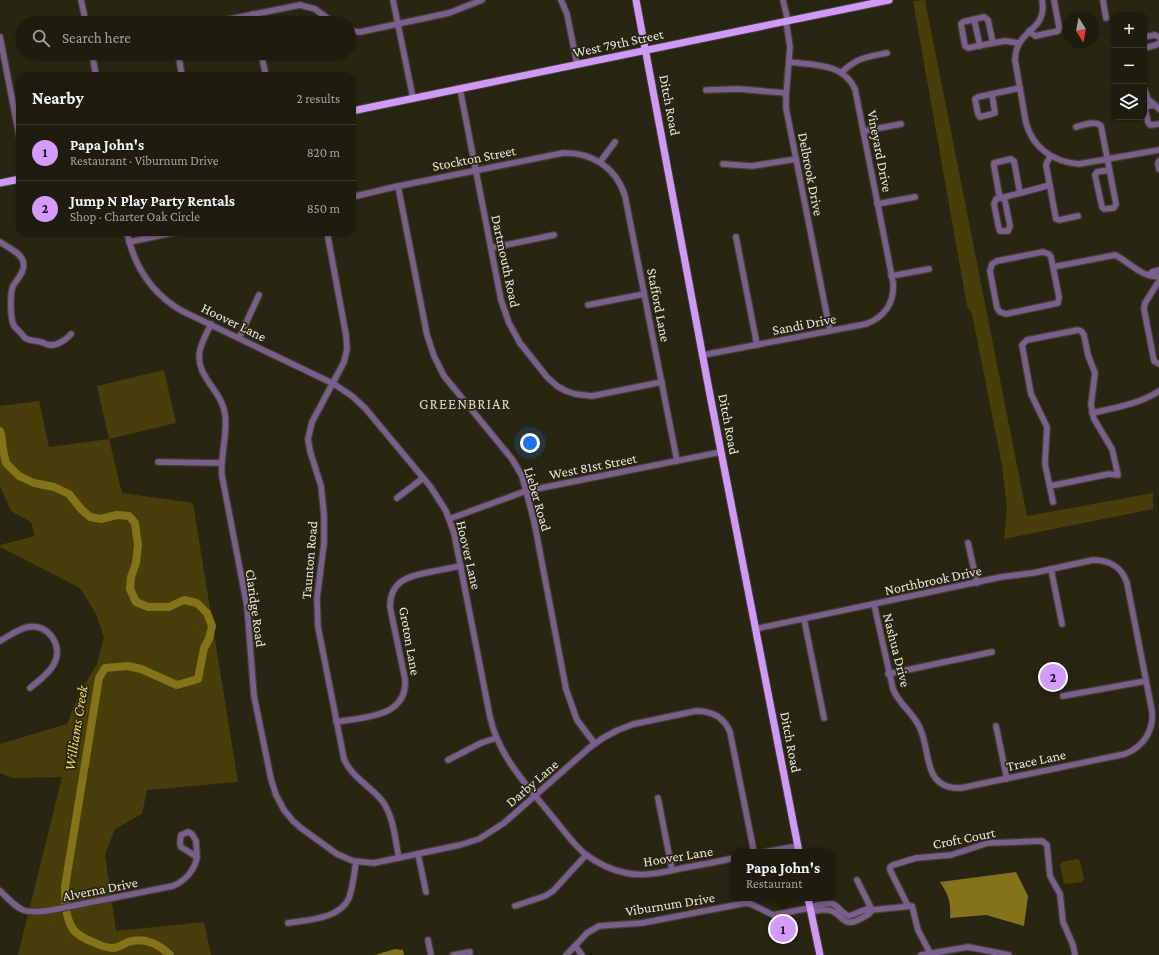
<!DOCTYPE html>
<meta charset="utf-8">
<style>
:root{--surface:#1e1c0e;--page:#262517;--text:#f1f3f6;--muted:#a1a19e;--line:#3c3a2e;--accent:#d39cfc}
body{margin:0;font-family:"Crimson Pro",serif;background:var(--page);color:var(--text)}
.controls{position:absolute;right:12px;top:12px;display:grid;overflow:hidden;border-radius:8px;box-shadow:0 1px 3px #0004}
.controls button{width:36px;height:36px;display:grid;place-items:center;padding:0;border:0;border-bottom:1px solid var(--line);background:var(--surface);color:var(--text);font:20px sans-serif}
.compass{position:absolute;left:1063px;top:12px;width:36px;height:36px;border-radius:50%;background:var(--surface);box-shadow:0 1px 3px #0004;rotate:169deg}
.you{position:absolute;left:530px;top:443px;width:14px;height:14px;margin:-10px;border:3px solid #fff;border-radius:50%;background:#1a73e8;box-shadow:0 0 0 6px #1a73e833}
.badge{display:grid;place-items:center;width:26px;height:26px;border-radius:50%;background:var(--accent);color:#111;font-size:13px;font-weight:700}
.pin{position:absolute;translate:-50% -50%;border:2px solid #fff;box-shadow:0 1px 4px #0006}
.popup{position:absolute;left:731px;top:849px;width:104px;height:52px;box-sizing:border-box;display:grid;place-content:center;border-radius:8px;background:var(--surface);filter:drop-shadow(0 1px 3px #0005);font-size:13px;white-space:nowrap;color:var(--muted)}
.popup b{font-size:15px;color:var(--text)}
.popup::after{content:'';position:absolute;left:50%;top:100%;margin-left:-8px;border:8px solid transparent;border-top-color:var(--surface)}
.list{margin:0;padding:0;list-style:none}
h2{display:flex;justify-content:space-between;align-items:center;height:52px;margin:0;padding:0 16px;font-size:17px}
h2 small{font-size:13px;font-weight:400;color:var(--muted)}
.list li{display:grid;grid-template-columns:26px 1fr auto;gap:12px;align-items:center;box-sizing:border-box;height:56px;padding:0 16px;border-top:1px solid var(--line)}
.list b{display:block;font-size:15px;white-space:nowrap}
.list p{margin:0;font-size:13px;white-space:nowrap;color:var(--muted)}
.list em{font-size:13px;font-style:normal;color:var(--muted)}
.icon{flex:none;width:22px;height:22px;fill:none;stroke:currentColor;stroke-width:2;stroke-linecap:round;stroke-linejoin:round}
.map{position:relative;flex:none;width:1159px;height:955px;overflow:hidden}
.search{position:absolute;background:var(--surface);box-shadow:0 1px 3px #0004;left:16px;top:16px;width:340px;height:44px;display:flex;align-items:center;gap:10px;box-sizing:border-box;padding:0 14px;border-radius:22px;color:var(--muted);font-size:15px}
.panel{position:absolute;background:var(--surface);box-shadow:0 1px 3px #0004;left:16px;top:72px;width:340px;height:164px;border-radius:12px}
.map>svg:first-child{display:block}
</style>
<div class="map">
<svg width="1159" height="955" viewBox="0 0 1159 955">
<rect width="100%" height="100%" fill="#282513"/>
<g fill="#473e0a">
<path d="M 925,0 L 1027,516 L 1153,493 L 1153,509 L 1004,539 L 1007,508 L 1002,465 L 972,314 L 967,306 L 913,1 Z"/>
<path d="M 164,370 L 176,423 L 109,439 L 122,493 L 193,503 L 238,782 L 147,790 L 142,814 L 115,829 L 105,855 L 116,931 L 204,922 L 211,955 L 18,955 L 62,777 L 12,778 L 0,773 L 0,744 L 67,724 L 79,694 L 97,664 L 104,637 L 96,614 L 80,588 L 0,547 L 0,545 L 35,536 L 31,522 L 11,511 L 0,486 L 0,406 L 39,401 L 49,447 L 109,439 L 97,386 Z"/>
<path d="M 1078,859 L 1080,861 L 1084,879 L 1082,882 L 1066,884 L 1064,883 L 1060,865 L 1062,862 Z"/>
</g>
<g fill="#83731b">
<path d="M 1016,872 L 1028,896 L 1024,926 L 986,915 L 950,918 C 951,902 949,896 940,882 Z"/>
<path d="M 395,949 L 403,950 L 404,955 L 375,955 Z"/>
</g>
<g fill="none" stroke-linecap="round" stroke-linejoin="round">
<path stroke="#83731b" stroke-width="8" d="M 0,431 L 1,434 L 3,450 L 6,463 L 19,476 L 34,483 L 54,487 L 69,494 L 81,509 L 90,517 L 101,519 L 117,515 L 129,516 L 135,523 L 138,546 L 136,563 L 131,577 L 130,589 L 136,602 L 148,607 L 169,607 L 184,600 L 197,603 L 207,613 L 212,626 L 209,639 L 204,648 L 198,679 L 177,685 L 141,669 L 128,666 L 105,668 L 99,678 L 65,887 C 65,901 65,917 73,929 C 77,935 87,940 93,942 C 99,945 107,948 114,948 C 119,947 124,944 128,942 C 144,937 159,944 170,955"/>
<g stroke="#43402f" stroke-width="8">
<g id="minor">
<path d="M 81,0 L 86,23"/>
<path d="M 393,0 L 413,98"/>
<path d="M 561,0 L 567,14 L 577,64"/>
<path d="M 783,0 L 788,21"/>
<path d="M 1042,0 C 1048,33 1016,27 1015,60 L 1026,123 C 1033,148 1053,162 1079,164 L 1159,150"/>
<path d="M 1103,0 L 1106,18"/>
<path d="M 253,14 L 255,23"/>
<path d="M 984,17 L 988,20 L 993,43 L 968,48 L 965,46 L 961,24 L 963,22 Z"/>
<path d="M 974,19 L 980,46"/>
<path d="M 786,21 L 790,47 L 786,97 L 786,108 L 830,331"/>
<path d="M 210,23 L 300,5 L 315,9 L 334,23"/>
<path d="M 349,31 L 360,32 L 449,13 L 482,0"/>
<path d="M 1029,31 L 1035,36 L 1058,31 L 1059,27 L 1054,0"/>
<path d="M 0,37 L 20,140"/>
<path d="M 1144,37 L 1155,35 L 1159,37"/>
<path d="M 993,43 L 1005,41 L 1019,43"/>
<path d="M 1144,48 L 1156,45 L 1159,43"/>
<path d="M 92,53 L 96,76"/>
<path d="M 178,53 L 182,76"/>
<path d="M 261,53 L 266,76"/>
<path d="M 842,72 C 858,57 867,57 887,53"/>
<path d="M 1144,88 L 1148,99 L 1159,109"/>
<path d="M 460,89 L 501,300 L 509,323 L 520,343 L 547,377 L 557,386 L 566,391 L 575,394 L 592,396 L 662,382"/>
<path d="M 706,90 L 739,89 L 786,93"/>
<path d="M 992,94 L 995,113 L 980,117 L 978,114 L 975,99 L 978,97 Z"/>
<path d="M 992,94 L 1020,88"/>
<path d="M 1155,105 L 1148,106 L 1145,109 L 1148,122 L 1150,125 L 1159,124"/>
<path d="M 1076,127 C 1083,125 1096,120 1101,126 L 1116,204 L 1114,208 L 1104,209 L 1102,207 L 1095,175 L 1097,172 L 1109,170"/>
<path d="M 864,131 L 901,124"/>
<path d="M 1050,156 L 1046,165 L 1056,219 L 1059,220 L 1078,216"/>
<path d="M 1159,161 L 1158,163 L 1159,169"/>
<path d="M 600,162 L 615,142"/>
<path d="M 723,164 L 752,166 L 796,159"/>
<path d="M 398,186 L 427,335 L 434,356 L 444,376 L 512,459 L 522,476 L 534,521 L 566,689 L 577,720 L 595,744"/>
<path d="M 1020,193 L 1014,161 L 1011,159 L 994,163 L 994,166 L 999,194 C 1000,198 1004,198 1005,201 L 1010,226 L 1008,231 L 1000,231 L 999,229 L 994,204 L 996,199 C 1014,195 1032,190 1050,185"/>
<path d="M 352,197 L 394,187 L 563,153 C 591,152 616,167 625,196 L 677,461"/>
<path d="M 877,204 L 915,197"/>
<path d="M 127,232 C 134,267 151,293 182,311 L 334,384 L 352,396 L 365,408 L 430,486 L 446,511 L 454,533 L 490,717 C 499,757 526,784 551,815 C 562,828 572,843 585,854 C 597,863 611,870 626,873 C 645,877 664,872 683,868 C 700,865 717,862 734,858"/>
<path d="M 327,232 L 346,335 L 347,349 L 344,362 L 312,422 L 308,439 L 310,451 L 321,486 L 324,515 L 324,543 L 317,598 L 318,627 L 344,759 C 352,778 371,786 383,802 C 394,818 395,840 399,858"/>
<path d="M 736,237 L 757,345"/>
<path d="M 0,242 C 7,247 20,252 23,261 C 26,271 17,279 13,286 C 10,293 10,319 14,326 C 15,327 23,335 24,337 C 29,342 38,340 44,343 C 53,349 65,341 71,334"/>
<path d="M 129,242 L 177,232"/>
<path d="M 491,248 L 554,235"/>
<path d="M 1043,252 L 1049,254 L 1051,257 L 1059,297 L 1058,303 L 1006,314 L 1000,312 L 997,308 L 990,271 L 992,264 L 997,261 Z"/>
<path d="M 1053,267 L 1115,255 C 1128,261 1143,279 1159,276"/>
<path d="M 1149,275 L 1152,272 L 1159,270"/>
<path d="M 891,276 L 929,269"/>
<path d="M 1159,281 L 1145,303 L 1144,309 L 1154,361 L 1159,364"/>
<path d="M 588,305 L 644,294"/>
<path d="M 211,324 C 207,333 202,341 200,350 C 194,376 222,390 225,414 C 228,435 220,455 222,476 L 247,606 L 254,696 L 271,779 L 276,795 L 284,810 L 293,821 L 301,828 L 337,854 L 353,861 L 374,863 L 460,845 L 479,839 L 504,823 L 589,748 L 603,738 L 618,730 L 634,724 L 696,711 C 711,711 724,717 730,732 L 754,852"/>
<path d="M 239,338 L 259,295"/>
<path d="M 703,355 L 866,324 C 885,317 895,302 893,282 L 855,89 C 843,63 814,65 789,62"/>
<path d="M 1092,413 C 1114,408 1140,404 1159,391"/>
<path d="M 158,462 L 221,463"/>
<path d="M 1050,486 L 1109,474 L 1118,475 L 1112,449 L 1094,419 L 1091,405 L 1095,373 L 1088,355 L 1084,335 L 1081,331 L 1078,330 L 1027,340 L 1022,345 L 1031,394 L 1047,427 L 1045,464 L 1053,502"/>
<path d="M 397,498 L 423,478"/>
<path d="M 449,519 L 526,491 L 721,452"/>
<path d="M 968,543 L 977,583"/>
<path d="M 1051,569 L 1062,624"/>
<path d="M 804,619 L 824,718"/>
<path d="M 755,629 L 1001,577 L 1033,573 L 1093,560 C 1109,560 1122,567 1127,583 L 1152,711 C 1154,731 1143,747 1125,754 L 961,788 C 921,789 932,751 919,726 C 912,712 899,704 893,689 L 874,604"/>
<path d="M 0,641 C 9,636 18,629 28,627 C 48,623 64,646 54,664 C 49,674 38,681 30,688"/>
<path d="M 888,674 L 992,652"/>
<path d="M 1063,696 L 1146,681"/>
<path d="M 336,722 C 363,717 408,718 405,679 L 390,607 C 390,581 408,576 430,572 C 440,570 450,568 461,566"/>
<path d="M 996,726 L 1007,779"/>
<path d="M 448,760 L 481,743 L 496,738"/>
<path d="M 658,798 L 672,870"/>
<path d="M 188,832 L 192,834 L 196,841 L 197,857 L 181,847 L 180,843 L 181,835 Z"/>
<path d="M 764,852 L 798,846"/>
<path d="M 418,854 L 426,892"/>
<path d="M 857,880 L 872,910"/>
<path d="M 0,891 C 21,911 22,915 52,910 L 173,886 C 185,881 195,870 197,857"/>
<path d="M 515,906 L 545,896 L 553,891 L 586,855"/>
<path d="M 908,906 L 890,870 L 890,867 L 893,865 L 916,858 L 951,855 L 988,843 L 1042,841 L 1047,845 L 1050,876 L 1060,894 L 1063,922 L 1073,945 L 1075,955"/>
<path d="M 810,907 C 817,905 827,902 833,904 C 839,907 843,914 849,916 L 867,909 L 872,910 L 912,906 L 918,930 L 930,953"/>
<path d="M 811,912 C 816,911 822,909 827,910 C 842,910 841,930 860,919 C 866,916 869,915 872,910"/>
<path d="M 288,923 C 307,920 340,919 349,898 C 353,887 354,874 356,862"/>
<path d="M 428,940 L 431,955"/>
<path d="M 575,946 L 582,955"/>
<path d="M 453,955 L 470,952"/>
<path d="M 566,955 L 575,946 L 587,933 L 599,926 L 642,923 L 746,903 L 751,904 L 773,915 L 810,908"/>
<path d="M 921,955 L 968,947 L 1009,955"/>
</g>
</g>
<g stroke="#43402f" stroke-width="9">
<g id="major">
<path d="M 636,0 L 710,395 L 799,852"/>
<path d="M 352,111 L 889,0"/>
<path d="M 0,183 L 20,179"/>
<path d="M 808,898 L 820,955"/>
</g>
</g>
<use href="#minor" stroke="#79608c" stroke-width="5.5"/>
<use href="#major" stroke="#cf99f7" stroke-width="7"/>
</g>
<g text-anchor="middle" stroke-width="3.5" stroke-linejoin="round" paint-order="stroke">
<g font-size="14" fill="#e8e6da" stroke="#282513">
<text transform="translate(618 43) rotate(-12)" y="5">West 79th Street</text>
<text transform="translate(670 105) rotate(79)" y="5">Ditch Road</text>
<text transform="translate(880 151) rotate(79)" y="5">Vineyard Drive</text>
<text transform="translate(474 158) rotate(-11)" y="5">Stockton Street</text>
<text transform="translate(811 174) rotate(79)" y="5">Delbrook Drive</text>
<text transform="translate(506 261) rotate(78)" y="5">Dartmouth Road</text>
<text transform="translate(659 305) rotate(79)" y="5">Stafford Lane</text>
<text transform="translate(234 322) rotate(26)" y="5">Hoover Lane</text>
<text transform="translate(804 324) rotate(-11)" y="5">Sandi Drive</text>
<text transform="translate(729 424) rotate(79)" y="5">Ditch Road</text>
<text transform="translate(593 466) rotate(-11)" y="5">West 81st Street</text>
<text transform="translate(538 499) rotate(74)" y="5">Lieber Road</text>
<text transform="translate(469 555) rotate(77)" y="5">Hoover Lane</text>
<text transform="translate(309 560) rotate(-85)" y="5">Taunton Road</text>
<text transform="translate(933 580) rotate(-12)" y="5">Northbrook Drive</text>
<text transform="translate(256 608) rotate(82)" y="5">Claridge Road</text>
<text transform="translate(410 641) rotate(80)" y="5">Groton Lane</text>
<text transform="translate(897 650) rotate(76)" y="5">Nashua Drive</text>
<text transform="translate(791 742) rotate(79)" y="5">Ditch Road</text>
<text transform="translate(1036 760) rotate(-12)" y="5">Trace Lane</text>
<text transform="translate(532 783) rotate(-41)" y="5">Darby Lane</text>
<text transform="translate(964 838) rotate(-11)" y="5">Croft Court</text>
<text transform="translate(678 856) rotate(-9)" y="5">Hoover Lane</text>
<text transform="translate(100 889) rotate(-11)" y="5">Alverna Drive</text>
<text transform="translate(670 904) rotate(-9)" y="5">Viburnum Drive</text>
</g>
<g font-size="15" letter-spacing="1" fill="#dbd7c0" stroke="#282513">
<text x="465" y="409">GREENBRIAR</text>
</g>
<g font-size="15" font-style="italic" fill="#eed867" stroke="#282513">
<text transform="translate(76 728) rotate(-81)" y="5">Williams Creek</text>
</g>
</g>
</svg>
<div class="controls">
<button>+</button>
<button>−</button>
<button><svg class="icon" aria-label="layers" viewBox="0 0 24 24"><path d="M12 4l9 5-9 5-9-5zM3 14l9 5 9-5"/></svg></button>
</div>
<svg class="compass" viewBox="-18 -18 36 36"><path d="M0-13l5 13h-10z" fill="#e53935"/><path d="M0 13l5-13h-10z" fill="#a1a19e"/></svg>
<div class="you"></div>
<div class="pin badge" style="left:783px;top:929px">1</div>
<div class="popup"><b>Papa John's</b>Restaurant</div>
<div class="pin badge" style="left:1053px;top:677px">2</div>
<div class="search"><svg class="icon" aria-label="search" viewBox="0 0 24 24"><circle cx="10" cy="10" r="6"/><path d="M15 15l6 6"/></svg>Search here</div>
<section class="panel">
<h2>Nearby<small>2 results</small></h2>
<ul class="list">
<li><span class="badge">1</span><div><b>Papa John's</b><p>Restaurant · Viburnum Drive</p></div><em>820 m</em></li>
<li><span class="badge">2</span><div><b>Jump N Play Party Rentals</b><p>Shop · Charter Oak Circle</p></div><em>850 m</em></li>
</ul>
</section>
</div>
